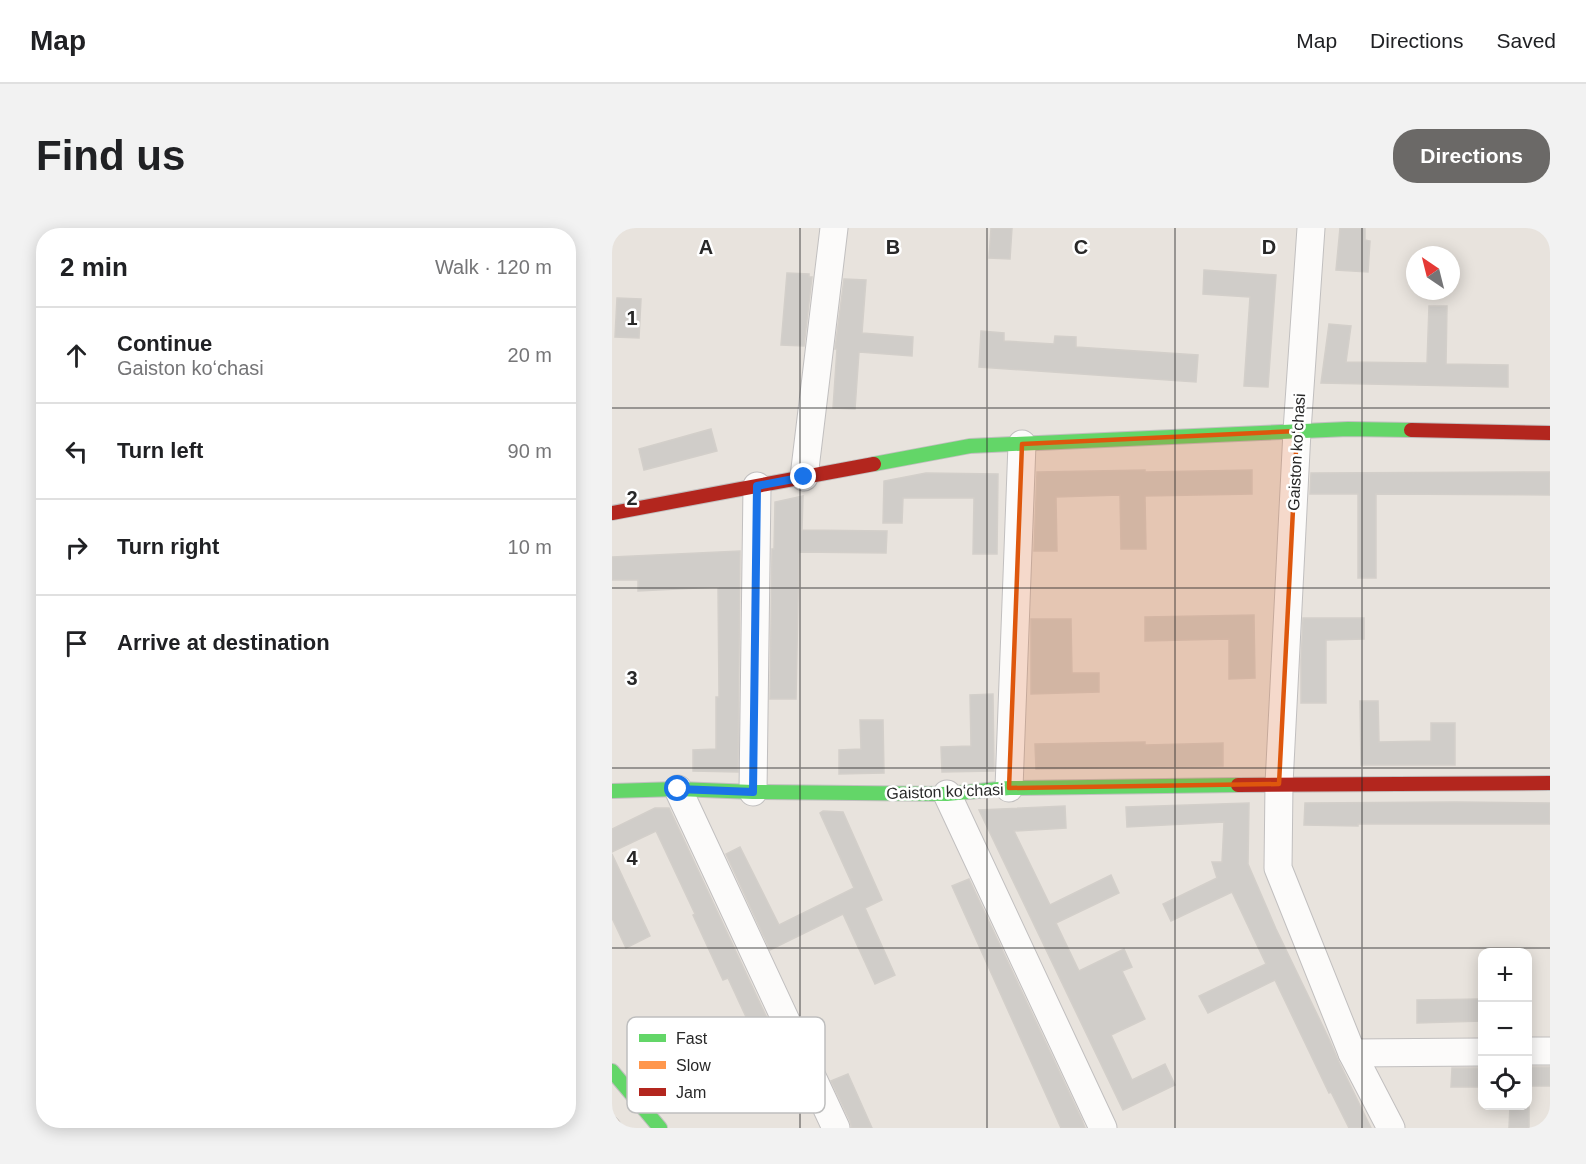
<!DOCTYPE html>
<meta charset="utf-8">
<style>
:root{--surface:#fff;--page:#f2f2f2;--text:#202124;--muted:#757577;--line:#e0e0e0;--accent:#6b6967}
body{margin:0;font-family:Helvetica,sans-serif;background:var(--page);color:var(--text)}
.controls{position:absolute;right:18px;bottom:18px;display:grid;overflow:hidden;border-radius:12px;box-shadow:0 3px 15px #0003}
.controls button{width:54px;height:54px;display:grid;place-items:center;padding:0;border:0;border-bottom:2px solid var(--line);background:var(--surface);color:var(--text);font:30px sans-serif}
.compass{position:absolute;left:794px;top:18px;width:54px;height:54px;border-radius:50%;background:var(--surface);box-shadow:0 3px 15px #0003;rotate:325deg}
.stop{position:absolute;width:18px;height:18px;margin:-14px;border:4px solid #1a73e8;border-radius:50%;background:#fff}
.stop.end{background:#1a73e8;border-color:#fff;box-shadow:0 2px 6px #0008}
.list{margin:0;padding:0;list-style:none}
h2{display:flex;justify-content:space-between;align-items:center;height:78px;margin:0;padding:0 24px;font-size:26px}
h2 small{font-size:20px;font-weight:400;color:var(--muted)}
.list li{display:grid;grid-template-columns:39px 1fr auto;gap:18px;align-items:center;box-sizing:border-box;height:96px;padding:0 24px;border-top:2px solid var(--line)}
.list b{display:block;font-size:22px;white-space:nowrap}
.list p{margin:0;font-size:20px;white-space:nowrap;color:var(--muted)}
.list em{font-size:20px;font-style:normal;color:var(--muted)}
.icon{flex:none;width:33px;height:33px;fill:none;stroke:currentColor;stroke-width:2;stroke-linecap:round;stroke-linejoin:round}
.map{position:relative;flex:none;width:938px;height:900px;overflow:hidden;border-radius:24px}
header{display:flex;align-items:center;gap:36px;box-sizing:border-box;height:84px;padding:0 30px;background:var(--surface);border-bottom:2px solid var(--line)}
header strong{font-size:28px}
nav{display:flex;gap:33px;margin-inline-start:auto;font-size:21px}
.intro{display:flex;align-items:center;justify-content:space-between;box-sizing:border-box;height:144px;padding:0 36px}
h1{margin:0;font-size:42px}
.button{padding:15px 27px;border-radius:24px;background:var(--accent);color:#fff;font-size:21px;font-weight:700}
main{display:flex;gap:36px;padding:0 36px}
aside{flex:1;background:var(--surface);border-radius:24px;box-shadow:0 3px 15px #0003}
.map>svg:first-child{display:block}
</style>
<header>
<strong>Map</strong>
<nav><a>Map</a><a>Directions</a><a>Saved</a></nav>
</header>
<div class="intro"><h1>Find us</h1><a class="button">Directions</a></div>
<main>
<aside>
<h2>2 min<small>Walk · 120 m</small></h2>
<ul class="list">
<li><svg class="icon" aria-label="ahead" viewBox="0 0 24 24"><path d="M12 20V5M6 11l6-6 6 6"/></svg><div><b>Continue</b><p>Gaiston koʻchasi</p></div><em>20 m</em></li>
<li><svg class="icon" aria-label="left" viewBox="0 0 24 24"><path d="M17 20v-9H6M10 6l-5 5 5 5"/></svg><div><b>Turn left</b></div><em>90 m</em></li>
<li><svg class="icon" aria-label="right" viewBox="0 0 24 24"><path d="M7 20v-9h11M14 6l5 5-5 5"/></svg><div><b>Turn right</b></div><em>10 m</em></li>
<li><svg class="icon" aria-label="arrive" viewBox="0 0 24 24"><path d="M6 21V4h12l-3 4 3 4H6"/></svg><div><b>Arrive at destination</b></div></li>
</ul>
</aside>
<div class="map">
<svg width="938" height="900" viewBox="0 0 938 900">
<rect width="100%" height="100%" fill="#e8e3dd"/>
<g fill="#d0cdc9" stroke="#d3cfca" stroke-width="1.5">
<path d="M 379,0 L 400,0 L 398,31 L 377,30 Z"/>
<path d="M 728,0 L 753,0 L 753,12 L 758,13 L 756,44 L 724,42 Z"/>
<path d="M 592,42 L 664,47 L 656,159 L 632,158 L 638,69 L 591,66 Z"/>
<path d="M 175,45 L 197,46 L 197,49 L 200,49 L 192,118 L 169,117 Z"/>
<path d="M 232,51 L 254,52 L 250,105 L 301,109 L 300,128 L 247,124 L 243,181 L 221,180 L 225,121 L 223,121 Z"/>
<path d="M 5,70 L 29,71 L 27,110 L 3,109 Z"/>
<path d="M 817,78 L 835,78 L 834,136 L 896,137 L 896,159 L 709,155 L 717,96 L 739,98 L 734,134 L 815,135 Z"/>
<path d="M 369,103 L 392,105 L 392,113 L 442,116 L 443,108 L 464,109 L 464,119 L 586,127 L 584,154 L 367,139 Z"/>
<path d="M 99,201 L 105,223 L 32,242 L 27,221 Z"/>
<path d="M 533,242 L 533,244 L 640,242 L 640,266 L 533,268 L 534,321 L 509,321 L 508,267 L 444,269 L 445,323 L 422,323 L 425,244 Z"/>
<path d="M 938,244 L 938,267 L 764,266 L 764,350 L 746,350 L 746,266 L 698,266 L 699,245 Z"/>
<path d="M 314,245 L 386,246 L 385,326 L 361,326 L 362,270 L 291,270 L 290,295 L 271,295 L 272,253 Z"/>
<path d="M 191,268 L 190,302 L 275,303 L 274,325 L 187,324 L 184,471 L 158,471 L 160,321 L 162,321 L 163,274 Z"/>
<path d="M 128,323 L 126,544 L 81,543 L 81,522 L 104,521 L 104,469 L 107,469 L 106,359 L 26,363 L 26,352 L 0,352 L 0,329 Z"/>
<path d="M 642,387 L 643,450 L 617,451 L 617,411 L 533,413 L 533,389 Z"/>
<path d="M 691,390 L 752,390 L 752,411 L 714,412 L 714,475 L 689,475 L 689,433 Z"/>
<path d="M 419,391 L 459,391 L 460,445 L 487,445 L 487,464 L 419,466 Z"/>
<path d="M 381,466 L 382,543 L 330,544 L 329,519 L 359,518 L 358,467 Z"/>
<path d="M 748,473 L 766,473 L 767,514 L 819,513 L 819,495 L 843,495 L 843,537 L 749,537 Z"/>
<path d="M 248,492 L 271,492 L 272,545 L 227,546 L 227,522 L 249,521 Z"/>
<path d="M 533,514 L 533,517 L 611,515 L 611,538 L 424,541 L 423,516 Z"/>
<path d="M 844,574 L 938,575 L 938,596 L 746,596 L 746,598 L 692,597 L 693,575 Z"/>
<path d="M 637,575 L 636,636 L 664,701 L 717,811 L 726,832 L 759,900 L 737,900 L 719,864 L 717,865 L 663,752 L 596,785 L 587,768 L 654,736 L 620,664 L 559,693 L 551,676 L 605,650 L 600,634 L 610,634 L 612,594 L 515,599 L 514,579 Z"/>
<path d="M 453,578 L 454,600 L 402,603 L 438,677 L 499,647 L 507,665 L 444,695 L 467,743 L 512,721 L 520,739 L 510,743 L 533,791 L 499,807 L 520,852 L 553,836 L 563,857 L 511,882 L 367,582 Z"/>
<path d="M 43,580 L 57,580 L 189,863 L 172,871 L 116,750 L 111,752 L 81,687 L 83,686 L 44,603 L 0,624 L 0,601 Z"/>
<path d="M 211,583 L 231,584 L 270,672 L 253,680 L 283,747 L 263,756 L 231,686 L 158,722 L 114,626 L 128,619 L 167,697 L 242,660 L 208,585 Z"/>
<path d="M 0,626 L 38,708 L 14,720 L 0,690 Z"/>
<path d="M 357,651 L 470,892 L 473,900 L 449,900 L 340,658 Z"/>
<path d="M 870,771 L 870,793 L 805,795 L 805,772 Z"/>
<rect x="915" y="839" width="23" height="19"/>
<path d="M 840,840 L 870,840 L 870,859 L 839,859 Z"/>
<path d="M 236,846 L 260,900 L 240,900 L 238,893 L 219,853 Z"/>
<path d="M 898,878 L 917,878 L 917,900 L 897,900 Z"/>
</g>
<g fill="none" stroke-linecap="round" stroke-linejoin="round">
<g stroke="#c1bfbf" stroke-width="29">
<g id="street">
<path d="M 699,0 L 685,203 L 667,556 L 666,640 L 740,825 L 779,900"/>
<path d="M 192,249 L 222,0"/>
<path d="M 397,560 L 410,216"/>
<path d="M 66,561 L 224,900"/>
<path d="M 141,564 L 145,258"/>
<path d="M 335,566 L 491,900"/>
<path d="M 915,823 L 938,823"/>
<path d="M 740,825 L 870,824"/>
</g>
</g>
<g stroke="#c1bfbf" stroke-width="16">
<g id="fast">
<path d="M 262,236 L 358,218 L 736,201 L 799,202"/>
<path d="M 0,563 L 66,561 L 141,564 L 335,566 L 397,560 L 626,557"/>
<path d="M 0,843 L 48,900"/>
</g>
</g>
<g stroke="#c1bfbf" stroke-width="16">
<path id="slow" d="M 0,896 L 3,900"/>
</g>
<g stroke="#c1bfbf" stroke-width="16">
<g id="jam">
<path d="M 799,202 L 938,205"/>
<path d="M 0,285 L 262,236"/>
<path d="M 626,557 L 938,555"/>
</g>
</g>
<use href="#street" stroke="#fcfbfa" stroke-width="27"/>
<use href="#fast" stroke="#63d668" stroke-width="14"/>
<use href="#slow" stroke="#ff974d" stroke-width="14"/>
<use href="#jam" stroke="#b3261e" stroke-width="14"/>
</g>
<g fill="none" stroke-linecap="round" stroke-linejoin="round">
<path stroke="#1a73e8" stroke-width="8" d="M 66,561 L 141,564 L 145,258 L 192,249"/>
</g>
<path fill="#de570d" fill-opacity="0.2" stroke="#de570d" stroke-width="4.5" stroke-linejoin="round" d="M 685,203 L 667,556 L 397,560 L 410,216 Z"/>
<path fill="none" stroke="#282828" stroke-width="1.5" stroke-opacity="0.55" d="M 188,0 L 188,900M 375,0 L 375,900M 563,0 L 563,900M 750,0 L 750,900M 0,180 L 938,180M 0,360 L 938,360M 0,540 L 938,540M 0,720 L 938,720"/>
<g text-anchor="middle" stroke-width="5" stroke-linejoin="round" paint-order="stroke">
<g font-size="16" fill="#282828" stroke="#fff">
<text transform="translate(684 224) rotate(-87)" y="6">Gaiston koʻchasi</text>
<text transform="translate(333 563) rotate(-2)" y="6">Gaiston koʻchasi</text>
</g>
</g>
<rect x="15" y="789" width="198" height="96" rx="9" fill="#fff" stroke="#bebebe" stroke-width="1.5"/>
<rect x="27" y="806" width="27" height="8" fill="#63d668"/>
<rect x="27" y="833" width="27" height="8" fill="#ff974d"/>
<rect x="27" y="860" width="27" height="8" fill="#b3261e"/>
<g font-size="16" fill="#282828">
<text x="64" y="816">Fast</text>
<text x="64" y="843">Slow</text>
<text x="64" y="870">Jam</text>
</g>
<g font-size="20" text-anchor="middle" font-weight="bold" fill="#282828" stroke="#fff" stroke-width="5" stroke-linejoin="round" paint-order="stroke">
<text x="94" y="26">A</text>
<text x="281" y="26">B</text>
<text x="469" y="26">C</text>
<text x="657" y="26">D</text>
<text x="20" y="97">1</text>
<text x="20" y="277">2</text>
<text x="20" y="457">3</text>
<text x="20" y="637">4</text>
</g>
</svg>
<div class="controls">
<button>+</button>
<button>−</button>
<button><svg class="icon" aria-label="locate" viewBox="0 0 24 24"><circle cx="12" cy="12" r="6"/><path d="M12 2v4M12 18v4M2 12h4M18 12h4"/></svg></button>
</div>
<svg class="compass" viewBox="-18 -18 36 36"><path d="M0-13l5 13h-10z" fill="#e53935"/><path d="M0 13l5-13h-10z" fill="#757577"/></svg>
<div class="stop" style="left:66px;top:561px"></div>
<div class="stop end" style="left:192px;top:249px"></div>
</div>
</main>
